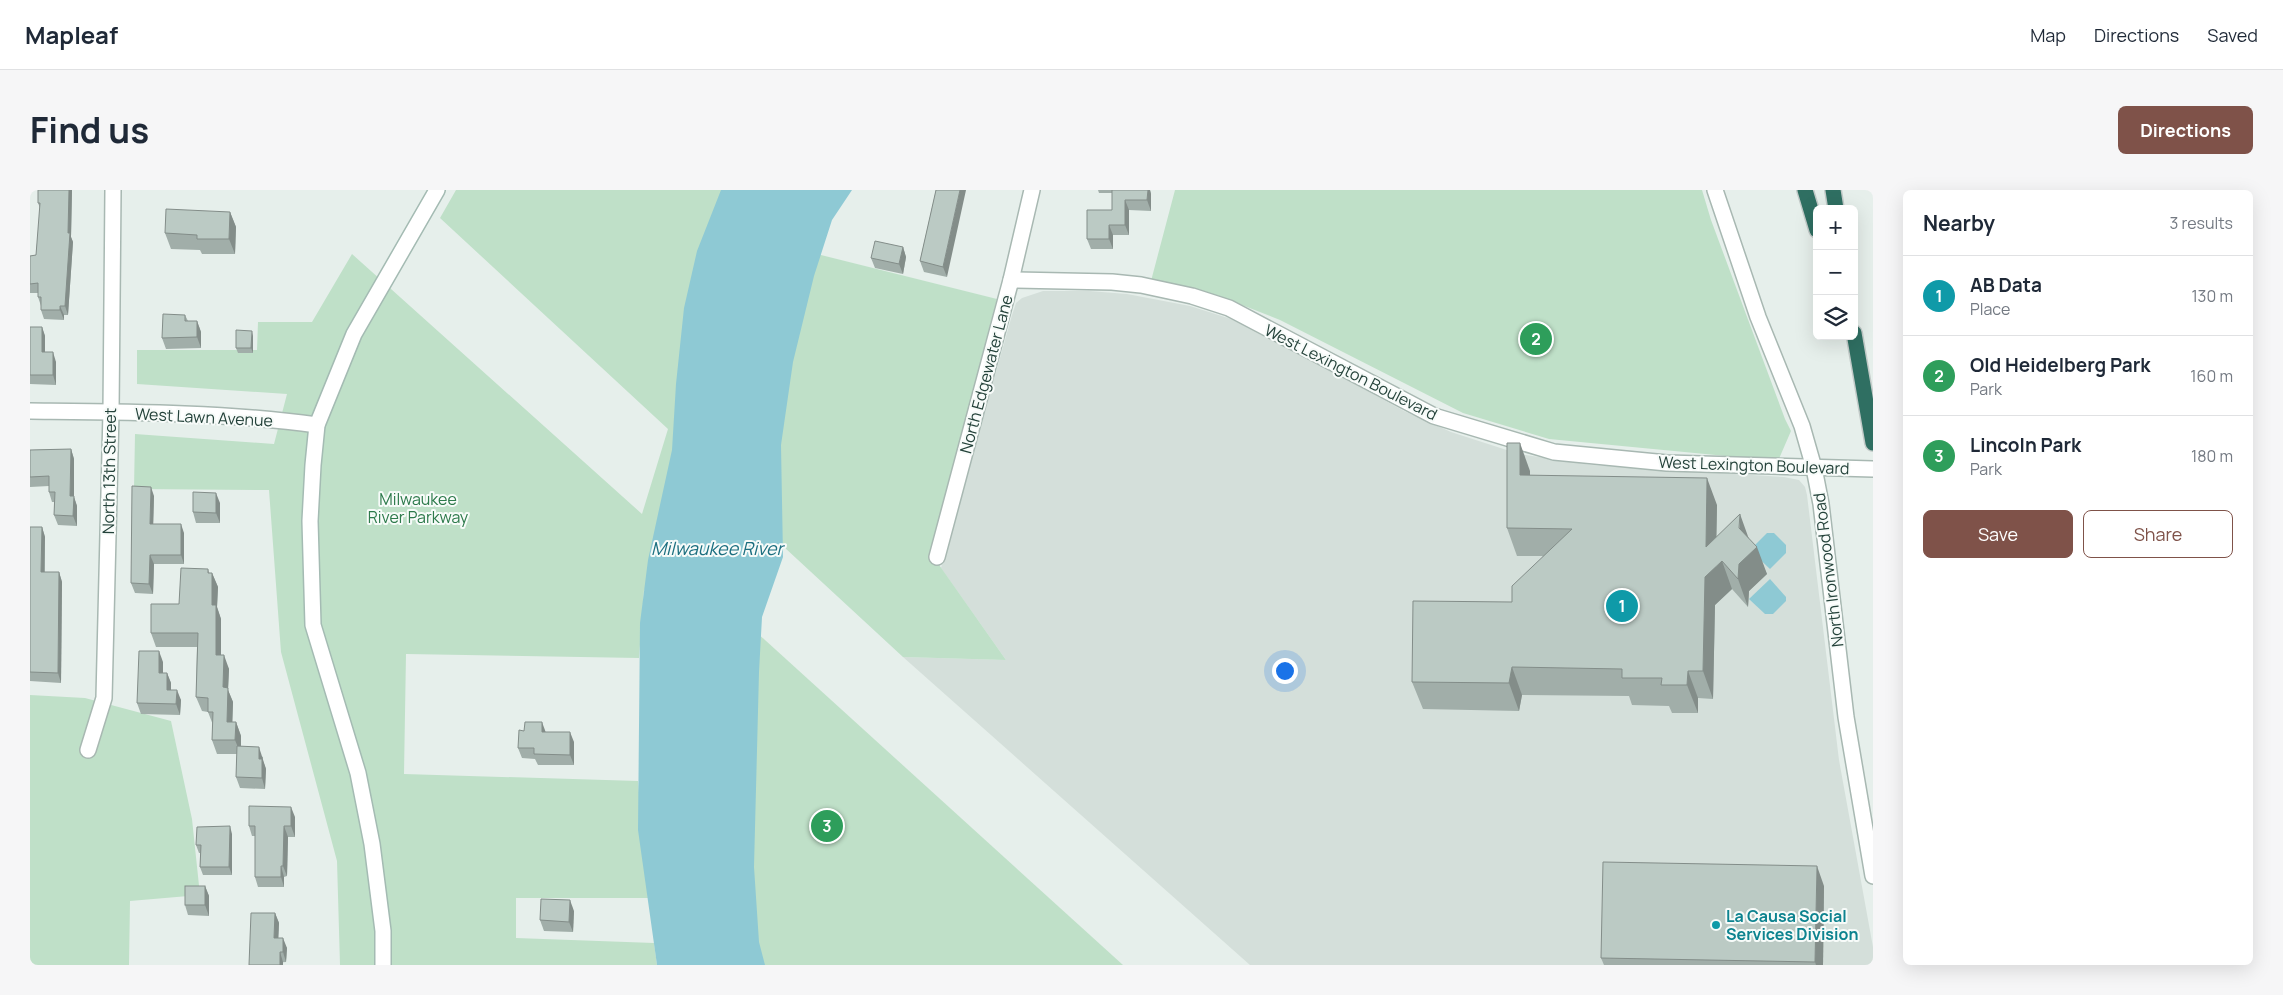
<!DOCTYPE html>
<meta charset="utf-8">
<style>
:root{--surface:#fff;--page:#f6f6f7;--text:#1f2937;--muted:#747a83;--line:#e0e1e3;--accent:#7f5249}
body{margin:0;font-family:Manrope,sans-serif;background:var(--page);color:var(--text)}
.controls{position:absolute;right:15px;top:15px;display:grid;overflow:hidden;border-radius:8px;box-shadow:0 5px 20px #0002}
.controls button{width:45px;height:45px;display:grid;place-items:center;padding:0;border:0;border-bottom:1px solid var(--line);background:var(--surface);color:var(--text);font:25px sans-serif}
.you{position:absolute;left:1254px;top:480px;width:18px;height:18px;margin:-12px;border:4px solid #fff;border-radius:50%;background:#1a73e8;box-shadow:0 0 0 8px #1a73e833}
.badge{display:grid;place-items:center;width:32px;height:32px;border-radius:50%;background:var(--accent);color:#fff;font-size:16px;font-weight:700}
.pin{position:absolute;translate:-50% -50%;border:2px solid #fff;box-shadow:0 1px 5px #0006}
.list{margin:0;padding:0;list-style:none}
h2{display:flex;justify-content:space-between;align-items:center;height:65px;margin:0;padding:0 20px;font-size:21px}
h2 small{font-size:16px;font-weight:400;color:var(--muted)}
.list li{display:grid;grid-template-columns:32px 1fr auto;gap:15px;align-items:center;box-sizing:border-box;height:80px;padding:0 20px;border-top:1px solid var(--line)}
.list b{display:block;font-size:19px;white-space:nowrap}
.list p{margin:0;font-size:16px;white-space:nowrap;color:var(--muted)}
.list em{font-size:16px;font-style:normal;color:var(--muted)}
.actions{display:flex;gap:10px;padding:15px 20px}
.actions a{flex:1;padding:11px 0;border:1px solid var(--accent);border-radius:8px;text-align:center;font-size:18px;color:var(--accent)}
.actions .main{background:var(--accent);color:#fff}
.icon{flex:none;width:28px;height:28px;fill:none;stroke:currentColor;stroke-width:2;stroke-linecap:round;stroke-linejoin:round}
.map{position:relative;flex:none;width:1843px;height:775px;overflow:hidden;border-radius:8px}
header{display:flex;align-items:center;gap:30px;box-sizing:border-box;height:70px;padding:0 25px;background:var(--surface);border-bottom:1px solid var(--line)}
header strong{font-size:24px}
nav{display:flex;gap:28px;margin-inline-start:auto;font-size:18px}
.intro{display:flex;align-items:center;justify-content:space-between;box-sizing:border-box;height:120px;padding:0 30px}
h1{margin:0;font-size:35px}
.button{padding:12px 22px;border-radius:8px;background:var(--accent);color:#fff;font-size:18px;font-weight:700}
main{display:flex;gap:30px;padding:0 30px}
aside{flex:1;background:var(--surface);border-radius:8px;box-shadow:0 5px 20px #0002}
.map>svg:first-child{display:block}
</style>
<header>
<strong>Mapleaf</strong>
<nav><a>Map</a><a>Directions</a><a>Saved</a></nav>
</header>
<div class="intro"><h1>Find us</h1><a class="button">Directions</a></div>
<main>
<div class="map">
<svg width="1843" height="775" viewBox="0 0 1843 775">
<rect width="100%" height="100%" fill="#e6efeb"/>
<path fill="#d4dfda" d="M 1013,101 L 1059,101 L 1097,104 L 1160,116 L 1198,128 L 1232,143 L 1374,221 L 1421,242 L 1489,264 L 1562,275 L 1754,287 L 1769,290 L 1775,297 L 1777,305 L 1809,570 L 1843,757 L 1843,775 L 1220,775 L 873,467 L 976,470 L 911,378 L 982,125 L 986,113 L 992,108 Z"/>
<g fill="#bfe0c8">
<path d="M 426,0 L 724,0 L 791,65 L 967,109 L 900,362 L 976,470 L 873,467 L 741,345 L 614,400 L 609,468 L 376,464 L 374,584 L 608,591 L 618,708 L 486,708 L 486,748 L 624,753 L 627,775 L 310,775 L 307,671 L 251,462 L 239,300 L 104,299 L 105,244 L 244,254 L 257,204 L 107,194 L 107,160 L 227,160 L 228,132 L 282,132 L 322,64 L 612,324 L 638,239 L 410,28 Z"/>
<path d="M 1145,0 L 1672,0 L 1681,30 L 1755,229 L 1761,241 L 1748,271 L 1519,249 L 1433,223 L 1250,130 L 1189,106 L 1121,91 Z"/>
<path d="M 714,431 L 1093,775 L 658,775 Z"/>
<path d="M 0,505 L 55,508 L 141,531 L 162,629 L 170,705 L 100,711 L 99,775 L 0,775 Z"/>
</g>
<g fill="#8ec9d4">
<path d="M 691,0 L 822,0 L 802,30 L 784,86 L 763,172 L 751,255 L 753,367 L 732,427 L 729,482 L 724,677 L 729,752 L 735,775 L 627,775 L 608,640 L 610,433 L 618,370 L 642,260 L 646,194 L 654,118 L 667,61 Z"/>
<path d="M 1737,343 L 1744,343 L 1756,355 L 1756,363 L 1740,379 L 1720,360 Z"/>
<path d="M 1740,389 L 1756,407 L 1756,411 L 1743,424 L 1735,424 L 1719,409 Z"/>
</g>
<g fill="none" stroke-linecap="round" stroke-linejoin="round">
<g stroke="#a8b8b2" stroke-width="18">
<g id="street">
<path d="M 1685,0 L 1728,127 L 1772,236 L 1784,278 L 1791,314 L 1816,527 L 1843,686"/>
<path d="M 981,90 L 1082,92 L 1111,95 L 1162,106 L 1199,118 L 1404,226 L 1524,262 L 1637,273 L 1843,279"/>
<path d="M 0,221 C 95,222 193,222 287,235"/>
<path d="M 907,367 L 981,90 L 1002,0"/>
<path d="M 58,560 L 74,508 L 81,222 L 83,0"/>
</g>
</g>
<g stroke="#a4bbb3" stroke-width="18">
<path id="secondary" d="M 353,775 L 353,741 L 342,654 L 328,583 L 283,435 L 280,331 L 283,275 L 287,235 L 324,144 L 407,0"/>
</g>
<g stroke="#c2cac8" stroke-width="18">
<g id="highway">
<path d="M 1775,0 L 1787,40"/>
<path d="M 1803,0 L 1806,19"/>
<path d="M 1824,143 L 1843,253"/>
</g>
</g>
<use href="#street" stroke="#fff" stroke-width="15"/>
<use href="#secondary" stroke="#fff" stroke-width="15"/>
<use href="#highway" stroke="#2f6f62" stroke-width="15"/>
</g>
<g fill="#a1aea9">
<path d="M 8,0 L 42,0 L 41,47 L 43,52 L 38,125 L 34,125 L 34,130 L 14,129 L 11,120 L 11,116 L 8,107 L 8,103 L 0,103 L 0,66 L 6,65 L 10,18 L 8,13 Z"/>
<path d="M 906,0 L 917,87 L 894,82 L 890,71 Z"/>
<path d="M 1068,0 L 1120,0 L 1121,4 L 1121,21 L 1099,20 L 1099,45 L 1083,45 L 1083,59 L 1061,59 L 1057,49 L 1082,20 L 1082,3 L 1069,3 Z"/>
<path d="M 200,22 L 206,37 L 205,64 L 172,64 L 170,60 L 141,59 L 135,43 Z"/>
<path d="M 873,57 L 876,67 L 873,84 L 845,78 L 841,68 Z"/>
<path d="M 155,125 L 158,131 L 167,131 L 171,142 L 171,158 L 136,159 L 132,148 Z"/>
<path d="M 0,137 L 12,137 L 15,146 L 15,162 L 26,172 L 26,195 L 0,194 Z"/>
<path d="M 223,146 L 223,163 L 208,163 L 206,158 Z"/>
<path d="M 41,259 L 44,269 L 44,307 L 47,316 L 47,336 L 28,335 L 24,325 L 24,312 L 22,312 L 19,302 L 19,296 L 0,297 L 0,260 Z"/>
<path d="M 1500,281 L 1500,285 L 1687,315 L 1686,347 L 1718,347 L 1737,384 L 1719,401 L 1718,417 L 1702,399 L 1685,415 L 1683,509 L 1668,508 L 1668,523 L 1642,523 L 1639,516 L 1602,515 L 1599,506 L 1492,505 L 1489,521 L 1393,519 L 1382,492 L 1482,412 L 1513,366 L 1487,366 L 1477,338 Z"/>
<path d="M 124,306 L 123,334 L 154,343 L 154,374 L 124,374 L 123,404 L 105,403 L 101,393 Z"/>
<path d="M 190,313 L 190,333 L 166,333 L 163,322 Z"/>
<path d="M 0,336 L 0,337 L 12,337 L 15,347 L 15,382 L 29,382 L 32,392 L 31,493 L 0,491 Z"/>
<path d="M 179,383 L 182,383 L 188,397 L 187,417 L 191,429 L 191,465 L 199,479 L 198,500 L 203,512 L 202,532 L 206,532 L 211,546 L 211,556 L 233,567 L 233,571 L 236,579 L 235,599 L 210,598 L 206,587 L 207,564 L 187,564 L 182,550 L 183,535 L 178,522 L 172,521 L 166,507 L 167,457 L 126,457 L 121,443 Z"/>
<path d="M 133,472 L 133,483 L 137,483 L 141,493 L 141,500 L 151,510 L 150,525 L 111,524 L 107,513 Z"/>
<path d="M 516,542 L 544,552 L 544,575 L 508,575 L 505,569 L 492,568 L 488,558 Z"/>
<path d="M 265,627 L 265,647 L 258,647 L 257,686 L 254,687 L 254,697 L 228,697 L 225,687 L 225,646 L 222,646 L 219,636 Z"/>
<path d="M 202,644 L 202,685 L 173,685 L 170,677 L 170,663 L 169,663 L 166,655 Z"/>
<path d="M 175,696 L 179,706 L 179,726 L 158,725 L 155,715 Z"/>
<path d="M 1794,696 L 1793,775 L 1574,775 L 1571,768 Z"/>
<path d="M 544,721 L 543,742 L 514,741 L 510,730 Z"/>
<path d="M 245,723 L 249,733 L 248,748 L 257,758 L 256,772 L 219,775 Z"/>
</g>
<g fill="#838d89">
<path d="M 39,0 L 42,0 L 41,47 L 43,52 L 38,125 L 35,116 Z"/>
<path d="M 930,0 L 936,0 L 917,87 L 913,77 Z"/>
<path d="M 1118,0 L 1120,0 L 1121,4 L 1121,21 L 1117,10 Z"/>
<path d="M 1095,10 L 1099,20 L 1099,45 L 1095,35 Z"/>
<path d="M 200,22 L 206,37 L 205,64 L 199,49 Z"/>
<path d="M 1079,35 L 1083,45 L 1083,59 L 1079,49 Z"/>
<path d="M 873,57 L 876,67 L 873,84 L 869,74 Z"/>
<path d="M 30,116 L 34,125 L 34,130 L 30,120 Z"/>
<path d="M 167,131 L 171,142 L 171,158 L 167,147 Z"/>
<path d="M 12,137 L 15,146 L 15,172 L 12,162 Z"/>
<path d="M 222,141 L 223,146 L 223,163 L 221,158 Z"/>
<path d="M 23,162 L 26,172 L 26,195 L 23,185 Z"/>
<path d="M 1490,253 L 1500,281 L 1500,313 L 1490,285 Z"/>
<path d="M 41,259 L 44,269 L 44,307 L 47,316 L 47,336 L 43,326 L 40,306 Z"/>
<path d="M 1677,288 L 1687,315 L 1686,377 L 1692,371 L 1702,399 L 1685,415 L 1683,509 L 1673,481 Z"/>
<path d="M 121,297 L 124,306 L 123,343 L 120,334 Z"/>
<path d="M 186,303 L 190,313 L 190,333 L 186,323 Z"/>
<path d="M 1710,324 L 1720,352 L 1727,357 L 1737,384 L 1719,401 L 1718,417 L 1708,389 Z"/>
<path d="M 151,334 L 154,343 L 154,374 L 151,365 Z"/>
<path d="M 12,337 L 15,347 L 14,392 L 11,382 Z"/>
<path d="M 120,365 L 124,374 L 123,404 L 119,394 Z"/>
<path d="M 178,379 L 182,391 L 182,383 L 188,397 L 187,417 L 191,429 L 191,479 L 186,465 Z"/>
<path d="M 29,382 L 32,392 L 31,493 L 28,483 Z"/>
<path d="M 129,461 L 133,472 L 133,493 L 129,483 Z"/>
<path d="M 194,465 L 199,479 L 198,500 L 203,512 L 202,546 L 197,532 L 193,497 Z"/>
<path d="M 1482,477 L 1492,505 L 1489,521 L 1479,493 Z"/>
<path d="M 1658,481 L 1668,508 L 1668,523 L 1657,495 Z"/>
<path d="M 137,483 L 141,493 L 141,510 L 137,500 Z"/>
<path d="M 147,500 L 151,510 L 150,525 L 146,514 Z"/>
<path d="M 206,532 L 211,546 L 211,565 L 205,550 Z"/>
<path d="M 512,532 L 516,543 L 512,542 Z"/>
<path d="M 540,542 L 544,552 L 544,575 L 540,565 Z"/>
<path d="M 229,557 L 236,579 L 235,599 L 232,588 L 229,569 Z"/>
<path d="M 261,617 L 265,627 L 265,647 L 261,636 Z"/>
<path d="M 200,636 L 202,644 L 202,685 L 199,677 Z"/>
<path d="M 254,636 L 258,647 L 257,686 L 253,676 Z"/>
<path d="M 251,676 L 254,687 L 254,697 L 251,687 Z"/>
<path d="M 1787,676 L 1794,696 L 1793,775 L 1786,775 L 1785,772 Z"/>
<path d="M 175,696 L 179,706 L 179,726 L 175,715 Z"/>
<path d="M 540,710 L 544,721 L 543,742 L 539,732 Z"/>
<path d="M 245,723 L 249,733 L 248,758 L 244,748 Z"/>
<path d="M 253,748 L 257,758 L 256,772 L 253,762 Z"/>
<path d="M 250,762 L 253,772 L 253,775 L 250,775 Z"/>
</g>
<g fill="#bbcac4" stroke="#838d89">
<path d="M 8,0 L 39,0 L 38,43 L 40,43 L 35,116 L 30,116 L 30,120 L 11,120 L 11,107 L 8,107 L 8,93 L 0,94 L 0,66 L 6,65 L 10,13 L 8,13 Z"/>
<path d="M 906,0 L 930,0 L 913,77 L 890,71 Z"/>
<path d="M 1082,0 L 1118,0 L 1117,10 L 1095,10 L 1095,35 L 1079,35 L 1079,49 L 1057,49 L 1057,20 L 1082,20 Z"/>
<path d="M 136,19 L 200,22 L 199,49 L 167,49 L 167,45 L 135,43 Z"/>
<path d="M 845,51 L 873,57 L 869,74 L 841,68 Z"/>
<path d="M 133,124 L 155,125 L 155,131 L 167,131 L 167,147 L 132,148 Z"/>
<path d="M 0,137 L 12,137 L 12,162 L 23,162 L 23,185 L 0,185 Z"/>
<path d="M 206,140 L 222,141 L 221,158 L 206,158 Z"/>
<path d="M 1477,253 L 1490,253 L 1490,285 L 1677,288 L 1676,357 L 1710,324 L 1709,338 L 1727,357 L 1709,374 L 1708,389 L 1692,371 L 1675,387 L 1673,481 L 1658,481 L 1657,495 L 1631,495 L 1632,488 L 1592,488 L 1592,479 L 1482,477 L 1479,493 L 1382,492 L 1383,411 L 1482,412 L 1482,396 L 1542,339 L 1477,338 Z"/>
<path d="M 41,259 L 40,306 L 44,306 L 43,326 L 24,325 L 25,302 L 19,302 L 19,286 L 0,287 L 0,260 Z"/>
<path d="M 102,296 L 121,297 L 120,334 L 151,334 L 151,365 L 120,365 L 119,394 L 101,393 Z"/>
<path d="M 163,302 L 186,303 L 186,323 L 163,322 Z"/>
<path d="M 0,337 L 12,337 L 11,382 L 29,382 L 28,483 L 0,482 Z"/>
<path d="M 151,378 L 178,379 L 178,383 L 182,383 L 182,415 L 186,415 L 186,465 L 194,465 L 193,497 L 198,498 L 197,532 L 206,532 L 205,550 L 182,550 L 183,522 L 178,522 L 178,508 L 166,507 L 168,443 L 121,443 L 121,414 L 149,414 Z"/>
<path d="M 109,461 L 129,461 L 129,483 L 137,483 L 137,500 L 147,500 L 146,514 L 107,513 Z"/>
<path d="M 495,532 L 512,532 L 512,542 L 540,542 L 540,565 L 504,564 L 504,558 L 488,558 L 489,540 L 494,541 Z"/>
<path d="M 207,556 L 229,557 L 229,569 L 232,569 L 232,588 L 206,587 Z"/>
<path d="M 219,616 L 261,617 L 261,636 L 254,636 L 253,676 L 251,676 L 251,687 L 225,687 L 225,636 L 219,636 Z"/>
<path d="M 200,636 L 199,677 L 170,677 L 171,655 L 166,655 L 167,637 Z"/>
<path d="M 1573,672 L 1787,676 L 1785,772 L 1571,768 Z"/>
<rect x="155" y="696" width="20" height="19"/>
<path d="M 511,709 L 540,710 L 539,732 L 510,730 Z"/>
<path d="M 221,723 L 245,723 L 244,748 L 253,748 L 253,762 L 250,762 L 250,775 L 219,775 Z"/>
</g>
<circle fill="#0f9aa8" stroke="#f7fbf9" stroke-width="2" cx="1686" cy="735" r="5"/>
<g text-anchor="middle" stroke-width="4" stroke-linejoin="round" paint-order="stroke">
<g font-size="16" fill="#24423a" stroke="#f7fbf9">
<text transform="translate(1321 182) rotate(27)" y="6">West Lexington Boulevard</text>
<text transform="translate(956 184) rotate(-75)" y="6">North Edgewater Lane</text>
<text transform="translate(174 227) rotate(3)" y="6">West Lawn Avenue</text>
<text transform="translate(1724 275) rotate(2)" y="6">West Lexington Boulevard</text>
<text transform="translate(79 281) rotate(-89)" y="6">North 13th Street</text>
<text transform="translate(1798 380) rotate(-97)" y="6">North Ironwood Road</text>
</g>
<g font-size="16" fill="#2d7a4b" stroke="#f7fbf9">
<text x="388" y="315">Milwaukee<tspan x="388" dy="18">River Parkway</tspan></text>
</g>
<g font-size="16" font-weight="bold" fill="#0d838f" stroke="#f7fbf9" text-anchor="start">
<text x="1696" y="732">La Causa Social<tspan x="1696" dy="18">Services Division</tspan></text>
</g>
<g font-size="18" font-style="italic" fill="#1c6f80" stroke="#f7fbf9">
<text x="687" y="365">Milwaukee River</text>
</g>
</g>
</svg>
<div class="controls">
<button>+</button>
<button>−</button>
<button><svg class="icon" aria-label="layers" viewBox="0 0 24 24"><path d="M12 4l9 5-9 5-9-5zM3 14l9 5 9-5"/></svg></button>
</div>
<div class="you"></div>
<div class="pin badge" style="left:1592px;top:416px;background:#0f9aa8">1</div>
<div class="pin badge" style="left:1506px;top:149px;background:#2e9e5b">2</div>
<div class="pin badge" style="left:797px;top:636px;background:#2e9e5b">3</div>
</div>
<aside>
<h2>Nearby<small>3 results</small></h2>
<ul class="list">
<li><span class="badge" style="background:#0f9aa8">1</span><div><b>AB Data</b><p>Place</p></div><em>130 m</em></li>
<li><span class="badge" style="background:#2e9e5b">2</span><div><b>Old Heidelberg Park</b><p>Park</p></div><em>160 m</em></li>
<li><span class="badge" style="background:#2e9e5b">3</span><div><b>Lincoln Park</b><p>Park</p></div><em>180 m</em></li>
</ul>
<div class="actions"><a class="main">Save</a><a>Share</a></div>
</aside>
</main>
